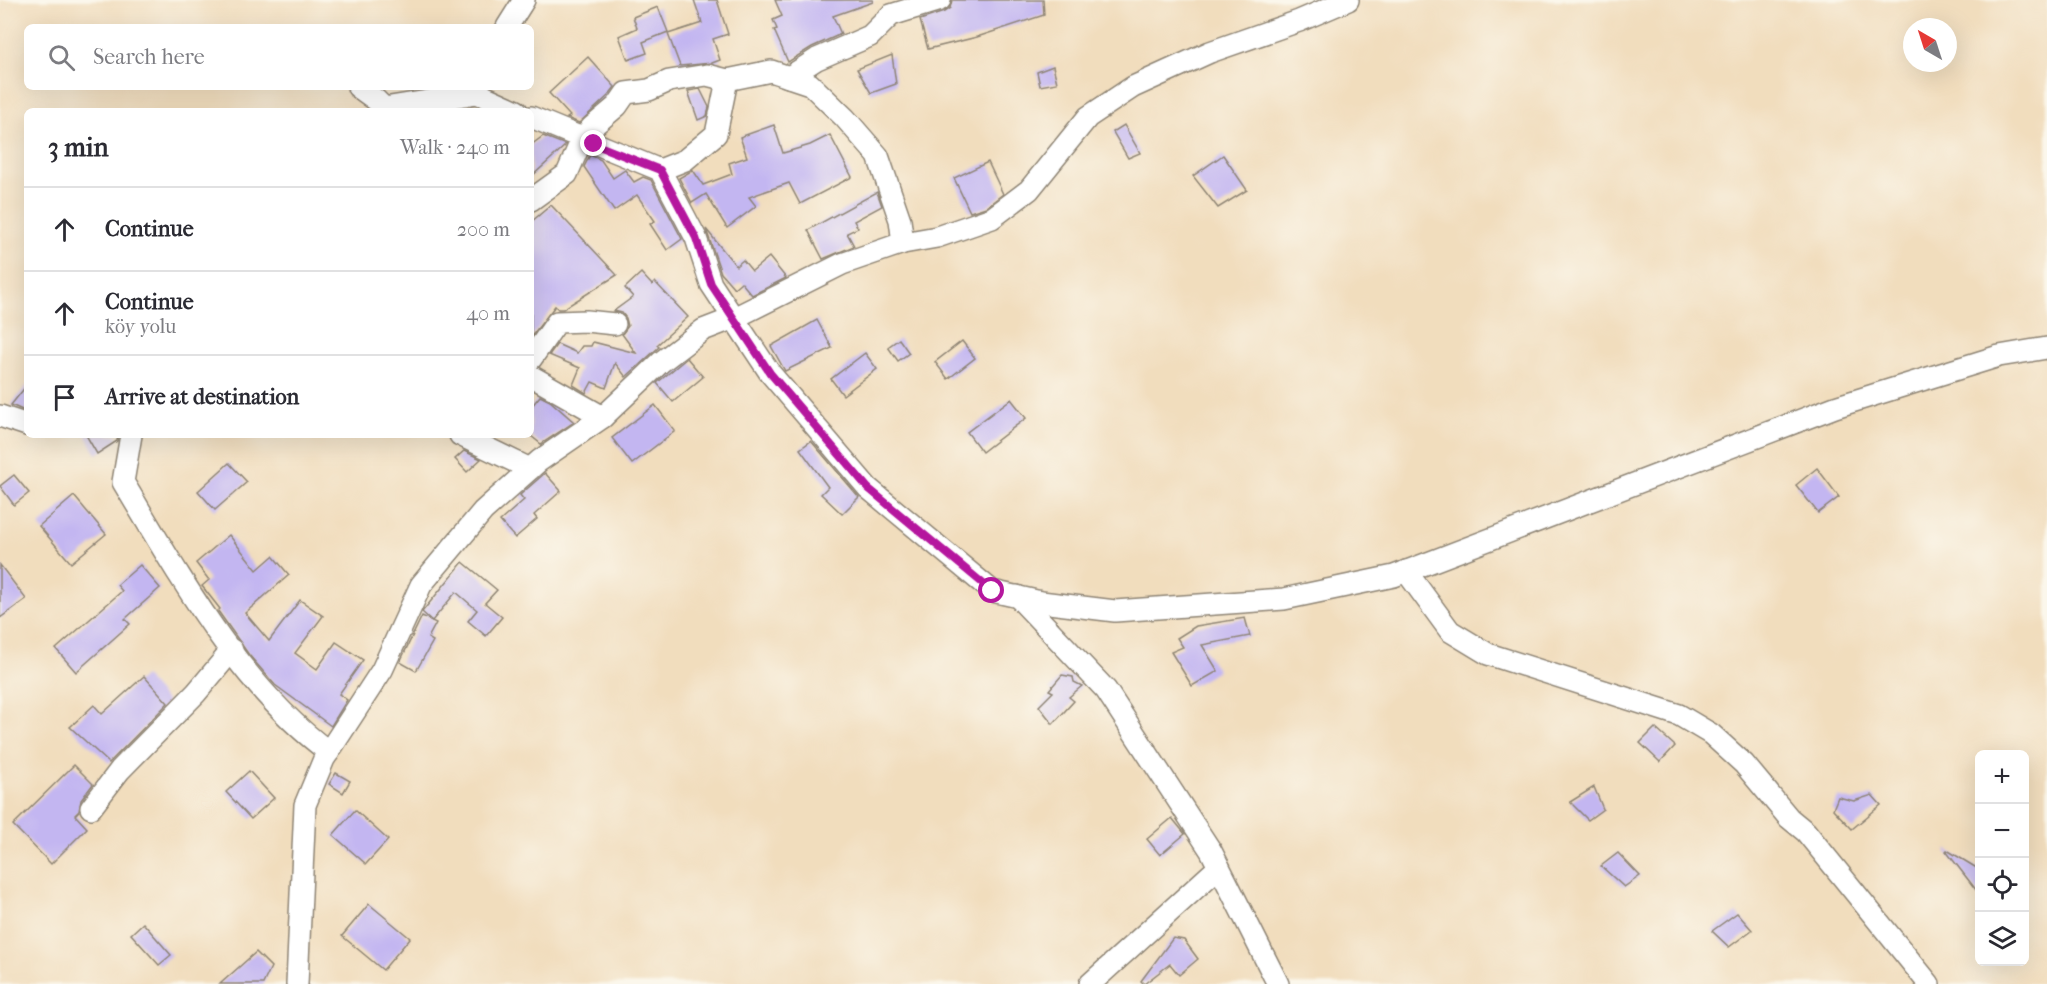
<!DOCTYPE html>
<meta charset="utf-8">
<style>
:root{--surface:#fff;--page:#f2f2f3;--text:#2b2b33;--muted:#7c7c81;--line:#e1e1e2}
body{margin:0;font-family:"IM FELL French Canon",serif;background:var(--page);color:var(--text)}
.controls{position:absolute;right:18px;bottom:18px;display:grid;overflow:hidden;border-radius:9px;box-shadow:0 6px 24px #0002}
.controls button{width:54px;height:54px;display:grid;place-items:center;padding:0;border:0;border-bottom:2px solid var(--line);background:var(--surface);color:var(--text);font:30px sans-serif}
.compass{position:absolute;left:1903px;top:18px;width:54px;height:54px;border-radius:50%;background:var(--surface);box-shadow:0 6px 24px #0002;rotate:321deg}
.stop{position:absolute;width:18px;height:18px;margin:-14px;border:4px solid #b5179e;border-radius:50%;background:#fff}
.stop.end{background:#b5179e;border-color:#fff;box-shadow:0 2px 6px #0008}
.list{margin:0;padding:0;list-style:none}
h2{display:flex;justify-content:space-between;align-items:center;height:78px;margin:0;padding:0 24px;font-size:26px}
h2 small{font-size:20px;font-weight:400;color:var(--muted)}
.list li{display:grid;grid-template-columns:39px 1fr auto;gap:18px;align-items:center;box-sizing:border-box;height:84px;padding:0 24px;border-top:2px solid var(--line)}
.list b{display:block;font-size:22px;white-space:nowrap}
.list p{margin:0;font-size:20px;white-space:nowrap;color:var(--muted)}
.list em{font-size:20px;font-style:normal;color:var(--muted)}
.icon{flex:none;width:33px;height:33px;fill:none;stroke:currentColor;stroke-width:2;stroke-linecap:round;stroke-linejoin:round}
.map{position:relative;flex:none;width:2047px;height:984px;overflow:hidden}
.search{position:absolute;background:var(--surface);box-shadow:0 6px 24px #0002;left:24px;top:24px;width:510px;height:66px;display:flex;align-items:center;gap:15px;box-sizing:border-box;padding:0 21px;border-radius:9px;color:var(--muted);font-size:22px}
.panel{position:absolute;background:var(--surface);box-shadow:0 6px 24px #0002;left:24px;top:108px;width:510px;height:330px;border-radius:9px}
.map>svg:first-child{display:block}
</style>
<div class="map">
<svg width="2047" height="984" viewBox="0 0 2047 984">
<rect width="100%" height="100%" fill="#fbf7ec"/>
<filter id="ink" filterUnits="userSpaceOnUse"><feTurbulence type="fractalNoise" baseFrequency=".0167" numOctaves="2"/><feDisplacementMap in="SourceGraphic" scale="12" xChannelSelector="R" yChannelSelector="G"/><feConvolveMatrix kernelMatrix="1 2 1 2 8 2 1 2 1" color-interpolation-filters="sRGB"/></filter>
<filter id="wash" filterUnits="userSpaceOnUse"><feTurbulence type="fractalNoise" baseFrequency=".008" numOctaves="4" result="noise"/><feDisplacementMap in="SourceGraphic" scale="24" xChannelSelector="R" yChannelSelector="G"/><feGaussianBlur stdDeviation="1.35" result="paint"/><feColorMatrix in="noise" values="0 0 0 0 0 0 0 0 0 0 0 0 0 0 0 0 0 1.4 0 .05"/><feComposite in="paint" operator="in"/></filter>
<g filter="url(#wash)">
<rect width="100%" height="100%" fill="#f1ddbd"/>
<g id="blocks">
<g fill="#c3b6f1">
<path d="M 694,0 L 717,0 L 728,34 L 713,39 L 720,60 L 712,63 L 680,66 L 668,34 L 702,23 Z"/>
<path d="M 775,0 L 873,0 L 873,2 L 833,16 L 841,34 L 812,47 L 788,62 L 774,30 L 777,29 L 773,20 L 782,16 Z"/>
<path d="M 952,0 L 1043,0 L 1044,15 L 977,37 L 928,49 L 920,20 L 944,12 L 950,8 Z"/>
<path d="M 658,7 L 668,32 L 643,42 L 647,53 L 628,60 L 619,36 L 637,28 L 633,17 Z"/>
<path d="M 892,55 L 896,84 L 871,93 L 857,69 Z"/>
<path d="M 588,57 L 615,87 L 608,96 L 579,123 L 567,118 L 570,116 L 549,93 Z"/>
<path d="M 1053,66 L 1057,83 L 1040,86 L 1037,72 Z"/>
<path d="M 700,89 L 709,107 L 707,116 L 698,120 L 688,91 Z"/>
<path d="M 774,125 L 783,153 L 810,145 L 830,135 L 852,177 L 800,204 L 789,183 L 749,197 L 756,206 L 727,228 L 706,194 L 692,203 L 679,178 L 693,170 L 703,185 L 732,174 L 729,163 L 747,157 L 740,137 Z"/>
<path d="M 1124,125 L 1140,153 L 1128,158 L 1113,132 Z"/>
<path d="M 543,136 L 566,145 L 531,177 L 531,145 Z"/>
<path d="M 590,155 L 601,160 L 613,178 L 625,170 L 634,182 L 643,177 L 651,180 L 682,239 L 667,250 L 650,224 L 655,221 L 637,195 L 614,211 L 584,167 Z"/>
<path d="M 1223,155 L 1247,190 L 1218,208 L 1193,176 Z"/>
<path d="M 988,162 L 1003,194 L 986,207 L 970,212 L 954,178 Z"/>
<path d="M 877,192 L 882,206 L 854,221 L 858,228 L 847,233 L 854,246 L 823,259 L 808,230 Z"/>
<path d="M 551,205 L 617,275 L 563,309 L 558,309 L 555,306 L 531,337 L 531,222 Z"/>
<path d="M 706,229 L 736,266 L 743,260 L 752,271 L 769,257 L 786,278 L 752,295 L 741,282 L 734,288 L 721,273 Z"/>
<path d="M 641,273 L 652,285 L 655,282 L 688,317 L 657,345 L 659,347 L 626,377 L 615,363 L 606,388 L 592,382 L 586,393 L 573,385 L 580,368 L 549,355 L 557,344 L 577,353 L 582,346 L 591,346 L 593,342 L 636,353 L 622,334 L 628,326 L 626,318 L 622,313 L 614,311 L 633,297 L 625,288 Z"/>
<path d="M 817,320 L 832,348 L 785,371 L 771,346 Z"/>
<path d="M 899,339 L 909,353 L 898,361 L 888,347 Z"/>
<path d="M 962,341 L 975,358 L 948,379 L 935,362 Z"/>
<path d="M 865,353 L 877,369 L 843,395 L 831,379 Z"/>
<path d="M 687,358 L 703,377 L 673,402 L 657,383 Z"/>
<path d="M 27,385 L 27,412 L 11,405 Z"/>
<path d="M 540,396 L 550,401 L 574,422 L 541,444 L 531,436 L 531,407 Z"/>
<path d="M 1011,399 L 1026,418 L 982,452 L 967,432 Z"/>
<path d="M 655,405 L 675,431 L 632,464 L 612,438 Z"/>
<path d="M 86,435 L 118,435 L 117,441 L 97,454 Z"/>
<path d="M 811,441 L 859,497 L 842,514 L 821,494 L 828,487 L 800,449 Z"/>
<path d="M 464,451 L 481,459 L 467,472 L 455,459 Z"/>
<path d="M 229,463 L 247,482 L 215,510 L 198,491 Z"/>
<path d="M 1817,468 L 1839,497 L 1818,513 L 1796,485 Z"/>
<path d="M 545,473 L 561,491 L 534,515 L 537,519 L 515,538 L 500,521 L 524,500 L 520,495 Z"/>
<path d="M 14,475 L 29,493 L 14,505 L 0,486 Z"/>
<path d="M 74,496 L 106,534 L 71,563 L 39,526 Z"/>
<path d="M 229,535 L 257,570 L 273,556 L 289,575 L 245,613 L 269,641 L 300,600 L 323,616 L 295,653 L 317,669 L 336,642 L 363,660 L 339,694 L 347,700 L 331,726 L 275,685 L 249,655 L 218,611 L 220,609 L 202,586 L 209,580 L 196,563 Z"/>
<path d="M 463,562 L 497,590 L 485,603 L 502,617 L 486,636 L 468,621 L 477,610 L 456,592 L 432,621 L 422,612 Z"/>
<path d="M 0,565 L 26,599 L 0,618 Z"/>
<path d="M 140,565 L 160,588 L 125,619 L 130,624 L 76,672 L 56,649 L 122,591 L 117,585 Z"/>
<path d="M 422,616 L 436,623 L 428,638 L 433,641 L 416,671 L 400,662 Z"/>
<path d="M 1245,618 L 1250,636 L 1202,645 L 1218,671 L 1192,686 L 1171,652 L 1183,647 L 1177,638 L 1196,626 Z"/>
<path d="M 1062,675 L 1073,677 L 1074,682 L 1082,686 L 1069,697 L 1074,701 L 1053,724 L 1039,706 L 1053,692 L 1049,690 Z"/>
<path d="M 144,676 L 168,703 L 109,763 L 70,727 L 94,705 L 102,714 Z"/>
<path d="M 1655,728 L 1675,746 L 1660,762 L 1640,743 Z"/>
<path d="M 74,765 L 93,784 L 81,800 L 79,811 L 75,815 L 87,828 L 51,864 L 13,825 Z"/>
<path d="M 249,771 L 274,798 L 251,819 L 226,792 Z"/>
<path d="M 336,773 L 350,781 L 343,793 L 329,784 Z"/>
<path d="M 1594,787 L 1603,809 L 1588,820 L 1570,802 Z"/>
<path d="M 1872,795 L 1881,805 L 1852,829 L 1833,809 L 1838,797 L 1854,801 Z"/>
<path d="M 355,810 L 388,840 L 366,864 L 333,835 Z"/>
<path d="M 1172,818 L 1185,834 L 1160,855 L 1147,839 Z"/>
<path d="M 1947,850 L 1980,870 L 1980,895 L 1946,851 Z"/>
<path d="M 1618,853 L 1640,876 L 1624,887 L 1601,866 Z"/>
<path d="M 369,904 L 410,938 L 383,970 L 342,936 Z"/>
<path d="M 1737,913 L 1752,930 L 1729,947 L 1712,931 Z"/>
<path d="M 143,923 L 171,955 L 159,965 L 131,934 Z"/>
<path d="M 1173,938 L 1184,940 L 1198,959 L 1179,975 L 1170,964 L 1144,984 L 1141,981 Z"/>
<path d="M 256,952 L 271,967 L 263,984 L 220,984 Z"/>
</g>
</g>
</g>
<g filter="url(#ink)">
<use href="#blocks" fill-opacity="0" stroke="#8e8474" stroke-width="1.5"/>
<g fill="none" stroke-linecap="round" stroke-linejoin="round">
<g stroke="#8e8474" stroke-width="24">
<g id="minor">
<path d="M 507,27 L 524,0"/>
<path d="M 789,77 L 817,59 L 870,36 L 891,15 L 940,0"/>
<path d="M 358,87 L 376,100 L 384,108 L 477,93"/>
<path d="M 479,87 L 477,93 L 517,111"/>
<path d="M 531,117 L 660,170 L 696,238 L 711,284 L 770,373 L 868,488 L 992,591 L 1041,602 L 1115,611 L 1284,599 L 1394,576 L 1835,407 L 1999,356 L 2047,348"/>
<path d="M 531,200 L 567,174 L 582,139 L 592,127 L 617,106 L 626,93 L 649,90 L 669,81 L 707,75 L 727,80"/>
<path d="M 903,243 L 937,237 L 992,218 L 1029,190 L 1088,117 L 1133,87 L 1210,52 L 1299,21 L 1348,0"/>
<path d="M 531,359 L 557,322 L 586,321 L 615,324"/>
<path d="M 531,376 L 603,417"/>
<path d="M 0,416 L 27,425"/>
<path d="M 131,435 L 123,482 C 179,575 240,687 329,752"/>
<path d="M 460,435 L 530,469"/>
<path d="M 1406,571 L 1450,631 L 1488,654 L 1679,715 L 1711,734 L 1744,764 L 1789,818 L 1806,832 L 1929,984"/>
<path d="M 1017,596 L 1106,690 L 1211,851 L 1278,984"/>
<path d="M 91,808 L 120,770 L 196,693 L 232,650"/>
<path d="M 297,984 L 305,805 L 324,759 L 382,670 L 421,585 L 483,511 L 539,461 L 603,417 L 661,362 L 703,330 L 734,318 L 842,264 L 903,243 L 900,220 L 878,156 L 845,118 L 810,84 L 771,71 L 727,80 L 716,134 L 685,160 L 660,170"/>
<path d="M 1090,984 L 1219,867"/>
</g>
</g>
<use href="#minor" stroke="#fff" stroke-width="21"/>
</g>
</g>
<g fill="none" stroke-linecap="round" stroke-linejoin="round" filter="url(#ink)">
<path stroke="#b5179e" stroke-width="8" d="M 594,144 L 660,170 L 696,238 L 711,284 L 770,373 L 868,488 L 992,591"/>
</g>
</svg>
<div class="controls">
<button>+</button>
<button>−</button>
<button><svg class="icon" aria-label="locate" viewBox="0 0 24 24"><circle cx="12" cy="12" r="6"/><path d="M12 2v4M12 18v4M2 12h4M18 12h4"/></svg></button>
<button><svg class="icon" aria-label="layers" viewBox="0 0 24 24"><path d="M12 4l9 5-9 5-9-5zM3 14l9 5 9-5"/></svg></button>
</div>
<svg class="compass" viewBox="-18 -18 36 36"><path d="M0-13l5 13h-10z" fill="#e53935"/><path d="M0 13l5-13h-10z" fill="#7c7c81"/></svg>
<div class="stop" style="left:992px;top:591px"></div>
<div class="stop end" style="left:594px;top:144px"></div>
<div class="search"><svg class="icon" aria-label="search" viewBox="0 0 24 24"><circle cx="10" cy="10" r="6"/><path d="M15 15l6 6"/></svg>Search here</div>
<section class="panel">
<h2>3 min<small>Walk · 240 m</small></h2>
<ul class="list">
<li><svg class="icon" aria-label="ahead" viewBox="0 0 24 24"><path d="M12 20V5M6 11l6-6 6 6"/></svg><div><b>Continue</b></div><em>200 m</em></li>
<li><svg class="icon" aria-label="ahead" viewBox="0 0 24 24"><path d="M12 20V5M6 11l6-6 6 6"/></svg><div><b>Continue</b><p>köy yolu</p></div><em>40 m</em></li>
<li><svg class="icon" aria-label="arrive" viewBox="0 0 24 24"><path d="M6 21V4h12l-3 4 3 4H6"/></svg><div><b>Arrive at destination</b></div></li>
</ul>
</section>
</div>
